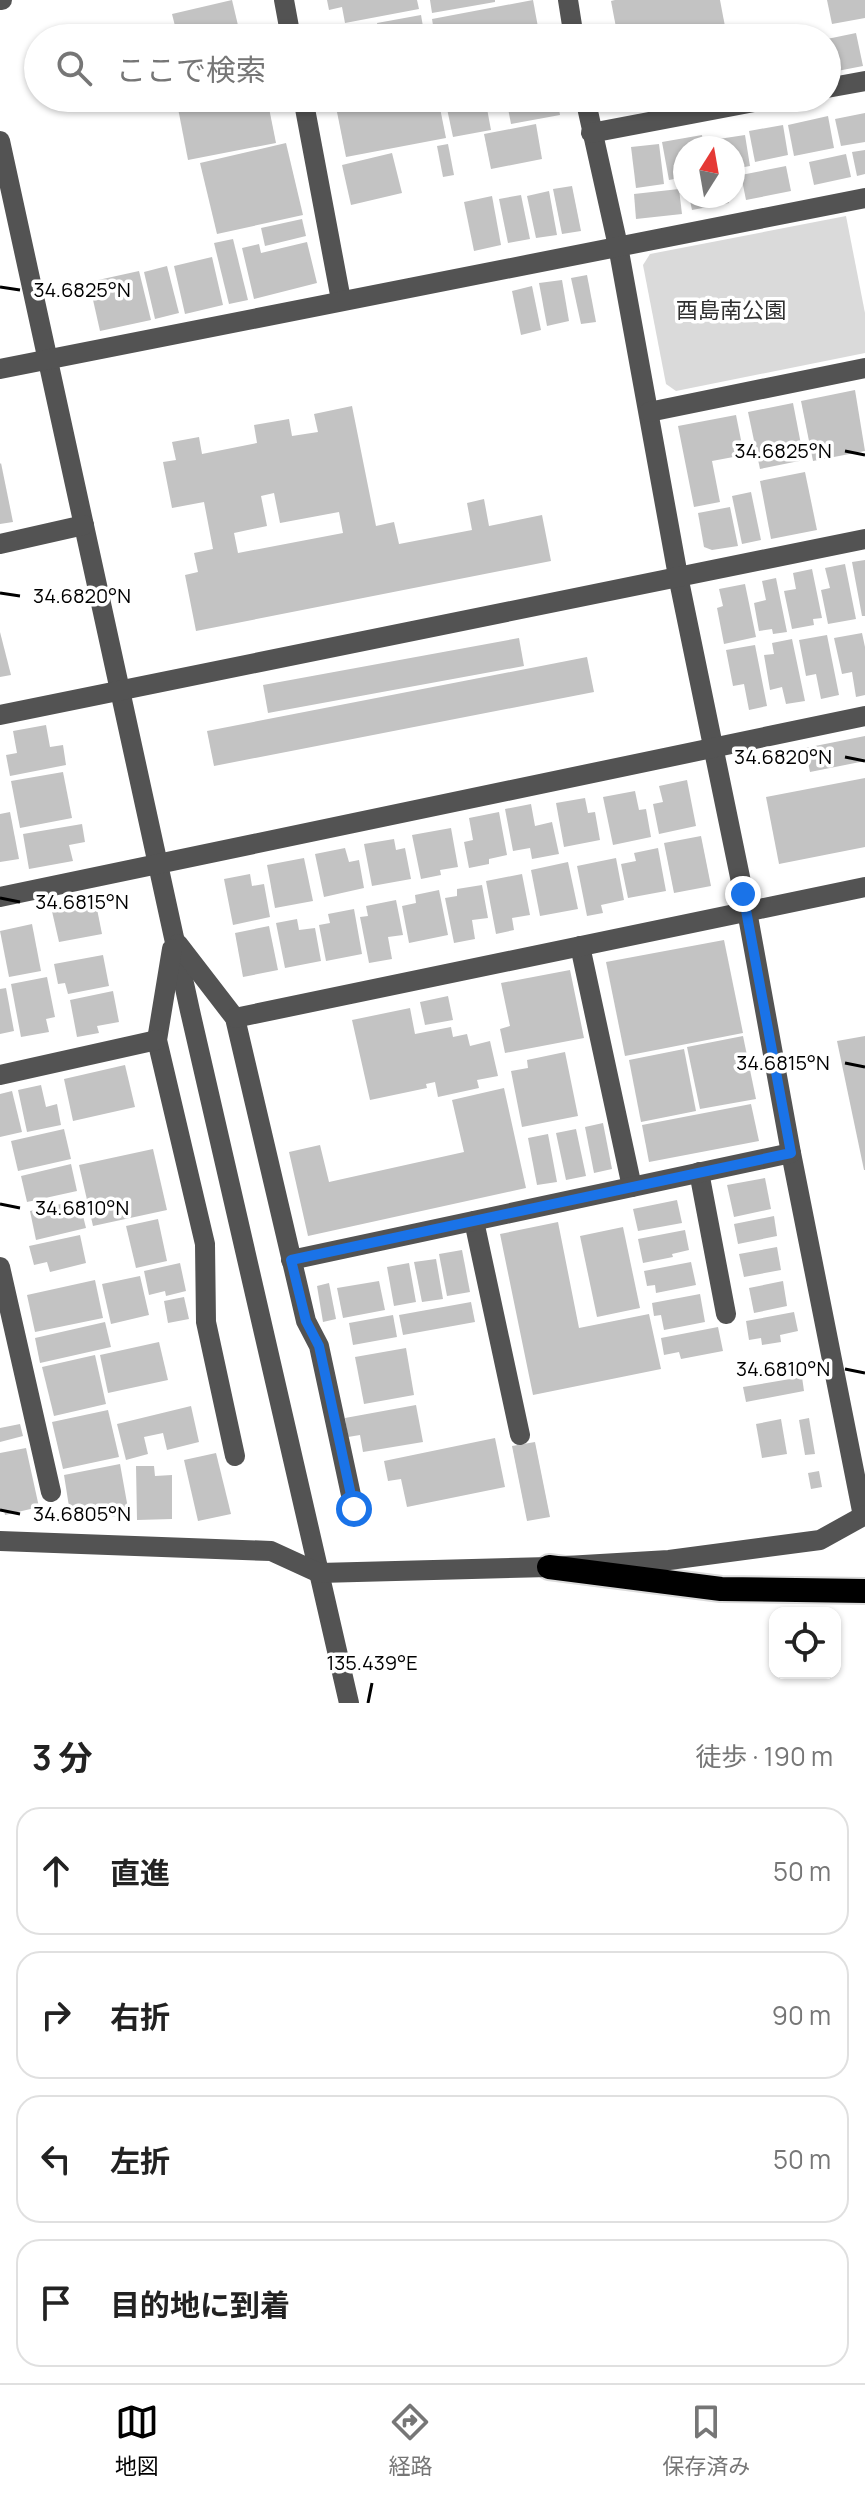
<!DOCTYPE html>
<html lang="ja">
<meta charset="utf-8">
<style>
:root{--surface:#fff;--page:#f2f2f2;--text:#222;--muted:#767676;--line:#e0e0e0;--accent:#000}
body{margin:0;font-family:Manrope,"Noto Sans JP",sans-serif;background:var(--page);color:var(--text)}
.controls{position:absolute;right:24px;bottom:24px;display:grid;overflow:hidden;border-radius:16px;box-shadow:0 2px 6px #0004}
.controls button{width:72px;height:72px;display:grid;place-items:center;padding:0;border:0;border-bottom:2px solid var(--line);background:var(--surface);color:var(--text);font:40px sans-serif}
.compass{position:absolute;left:673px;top:136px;width:72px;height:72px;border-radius:50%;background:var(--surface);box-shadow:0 2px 6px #0004;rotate:11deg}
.stop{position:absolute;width:24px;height:24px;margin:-18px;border:6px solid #1a73e8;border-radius:50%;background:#fff}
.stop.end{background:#1a73e8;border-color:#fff;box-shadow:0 2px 8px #0008}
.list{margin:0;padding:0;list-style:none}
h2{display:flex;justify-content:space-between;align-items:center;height:104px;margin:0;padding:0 32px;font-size:34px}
h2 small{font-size:26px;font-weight:400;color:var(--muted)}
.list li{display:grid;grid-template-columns:52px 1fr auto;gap:24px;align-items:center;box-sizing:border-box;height:128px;margin:0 16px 16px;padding:0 16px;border:2px solid var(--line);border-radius:24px}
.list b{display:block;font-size:30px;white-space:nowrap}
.list em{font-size:26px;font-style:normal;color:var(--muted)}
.icon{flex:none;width:44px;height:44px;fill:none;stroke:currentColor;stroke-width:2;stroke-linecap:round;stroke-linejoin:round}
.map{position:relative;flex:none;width:865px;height:1703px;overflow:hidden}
.search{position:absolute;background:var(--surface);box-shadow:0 2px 6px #0004;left:24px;right:24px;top:24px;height:88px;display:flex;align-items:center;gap:20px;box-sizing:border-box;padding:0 28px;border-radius:44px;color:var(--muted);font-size:30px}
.sheet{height:680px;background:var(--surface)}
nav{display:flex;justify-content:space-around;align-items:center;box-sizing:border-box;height:112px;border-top:2px solid var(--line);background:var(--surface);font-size:22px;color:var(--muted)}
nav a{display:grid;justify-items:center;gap:4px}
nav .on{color:var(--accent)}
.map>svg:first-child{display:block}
</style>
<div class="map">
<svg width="865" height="1703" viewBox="0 0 865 1703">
<rect width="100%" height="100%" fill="#fff"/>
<path fill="#dadada" d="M 846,216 L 865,313 L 865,353 L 676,391 L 666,384 L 643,265 L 650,254 Z"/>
<g fill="#c3c3c3" fill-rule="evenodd">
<path d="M 232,0 L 241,38 L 178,38 L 172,14 Z"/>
<path d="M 327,0 L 417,0 L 419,9 L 345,23 L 342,7 L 329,10 Z"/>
<path d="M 430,0 L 495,0 L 495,2 L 432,13 Z"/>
<path d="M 533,0 L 540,38 L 435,38 L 432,19 Z"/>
<path d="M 615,0 L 720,0 L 727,37 L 618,38 L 611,1 Z"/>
<path d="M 827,0 L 865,0 L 865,18 L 832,24 Z"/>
<path d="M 421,15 L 425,38 L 380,38 L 377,23 Z"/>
<path d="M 856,33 L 863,66 L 827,73 L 827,39 Z"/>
<path d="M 176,98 L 267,98 L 276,143 L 188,160 Z"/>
<path d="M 356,98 L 438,98 L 446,138 L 346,157 L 335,102 Z"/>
<path d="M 485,98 L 491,130 L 453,137 L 446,104 Z"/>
<path d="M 506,98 L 557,98 L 560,115 L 511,124 Z"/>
<path d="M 614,98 L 655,98 L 657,105 L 617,112 Z"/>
<path d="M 658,98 L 701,98 L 701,99 L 660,108 Z"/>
<path d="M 865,113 L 865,142 L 841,146 L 835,119 Z"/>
<path d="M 828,116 L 834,148 L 794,156 L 788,125 Z"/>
<path d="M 536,124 L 542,159 L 491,169 L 484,134 Z"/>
<path d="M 783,125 L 788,155 L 755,162 L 749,131 Z"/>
<path d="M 702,135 L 704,148 L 685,148 L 685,177 L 669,180 L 662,142 Z"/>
<path d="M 745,135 L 750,166 L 733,169 L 733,148 L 714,148 L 712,140 Z"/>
<path d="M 286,143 L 303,215 L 217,234 L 200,163 Z"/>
<path d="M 448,144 L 454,175 L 443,177 L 437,146 Z"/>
<path d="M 659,144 L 664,184 L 636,188 L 631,147 Z"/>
<path d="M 865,150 L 865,174 L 857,176 L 852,152 Z"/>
<path d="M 392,153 L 402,193 L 351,205 L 342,165 Z"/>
<path d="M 846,154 L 851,177 L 814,185 L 809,162 Z"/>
<path d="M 786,166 L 791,191 L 746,200 L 741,175 Z"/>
<path d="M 572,186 L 581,231 L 562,234 L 553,189 Z"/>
<path d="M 679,189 L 682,214 L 636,219 L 634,194 Z"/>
<path d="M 549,191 L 557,235 L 536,238 L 527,196 Z"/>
<path d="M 521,195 L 530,239 L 508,243 L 499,199 Z"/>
<path d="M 492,196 L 501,245 L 474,251 L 464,202 Z"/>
<path d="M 689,196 L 728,196 L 729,203 L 692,210 Z"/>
<path d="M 302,219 L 306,236 L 265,246 L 261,228 Z"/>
<path d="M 233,239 L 248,300 L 229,304 L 214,243 Z"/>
<path d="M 307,242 L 317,283 L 254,299 L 242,248 L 259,244 L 261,253 Z"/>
<path d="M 212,257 L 223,305 L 185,314 L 174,266 Z"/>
<path d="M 167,266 L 179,313 L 155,319 L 144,272 Z"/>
<path d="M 139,271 L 151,320 L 100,331 L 89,282 Z"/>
<path d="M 587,275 L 596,322 L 581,324 L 571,278 Z"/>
<path d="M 562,280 L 569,321 L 547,326 L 539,283 Z"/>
<path d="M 532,286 L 541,330 L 521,335 L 512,291 Z"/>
<path d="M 855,390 L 865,451 L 813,461 L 801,401 Z"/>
<path d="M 793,403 L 804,460 L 760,469 L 748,412 Z"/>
<path d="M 352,406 L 376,526 L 394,522 L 399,544 L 472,530 L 467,503 L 484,499 L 489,526 L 542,515 L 551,561 L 196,631 L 185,575 L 198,572 L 194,553 L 213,549 L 204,502 L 172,508 L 163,462 L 176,460 L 172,442 L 199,437 L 202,454 L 257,443 L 254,425 L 289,419 L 292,436 L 318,432 L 314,414 ZM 274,493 L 280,523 L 339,512 L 343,533 L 238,553 L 234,533 L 267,526 L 261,496 Z"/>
<path d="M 736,415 L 744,455 L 712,461 L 720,502 L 694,507 L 678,426 Z"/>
<path d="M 1,463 L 13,522 L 0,524 L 0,464 Z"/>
<path d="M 805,472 L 817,530 L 771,539 L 760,481 Z"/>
<path d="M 751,492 L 761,540 L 742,544 L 732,496 Z"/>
<path d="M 730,507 L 738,546 L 712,550 L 704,547 L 698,513 Z"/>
<path d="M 865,560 L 865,616 L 862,616 L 852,562 Z"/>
<path d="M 845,564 L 856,619 L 828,624 L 821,590 L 830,588 L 825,568 Z"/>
<path d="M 812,569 L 822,618 L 813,619 L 814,625 L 792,629 L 784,591 L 796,589 L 793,573 Z"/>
<path d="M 776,578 L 787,632 L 773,634 L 772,629 L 759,631 L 754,603 L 766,600 L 762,581 Z"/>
<path d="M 745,584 L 756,637 L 724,644 L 717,608 L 723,606 L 719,589 Z"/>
<path d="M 0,632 L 11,675 L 0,677 Z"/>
<path d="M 862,633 L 865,647 L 865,695 L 856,697 L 852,672 L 842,674 L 834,638 Z"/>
<path d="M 827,635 L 839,695 L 821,699 L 816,674 L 806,676 L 799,640 Z"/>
<path d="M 519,638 L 524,666 L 268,713 L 263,685 Z"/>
<path d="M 792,639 L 805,701 L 786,704 L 782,687 L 770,690 L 764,655 L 774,654 L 772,643 Z"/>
<path d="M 755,645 L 767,706 L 749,710 L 744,684 L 733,686 L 726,650 Z"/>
<path d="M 587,657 L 594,692 L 214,766 L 207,731 Z"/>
<path d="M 46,725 L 50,747 L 63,745 L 66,765 L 10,776 L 6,755 L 17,753 L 13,731 Z"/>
<path d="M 865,736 L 865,761 L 810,772 L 805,748 Z"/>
<path d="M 63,772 L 72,818 L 20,828 L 11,781 Z"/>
<path d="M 865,778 L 865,847 L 779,864 L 766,797 Z"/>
<path d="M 687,780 L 696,826 L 659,834 L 653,804 L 663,802 L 659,786 Z"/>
<path d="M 635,791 L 639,810 L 646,809 L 651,837 L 613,845 L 603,797 Z"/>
<path d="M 585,798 L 588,813 L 595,812 L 600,840 L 564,847 L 556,803 Z"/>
<path d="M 531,804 L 535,826 L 552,822 L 559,854 L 532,859 L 530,848 L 513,851 L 505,809 Z"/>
<path d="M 10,812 L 19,859 L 0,862 L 0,814 Z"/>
<path d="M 499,812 L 507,855 L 489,859 L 489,864 L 469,868 L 464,842 L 473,840 L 469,818 Z"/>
<path d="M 82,824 L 85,842 L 69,845 L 73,861 L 29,869 L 23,834 Z"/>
<path d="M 451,828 L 458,867 L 440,870 L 441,875 L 421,879 L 412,835 Z"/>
<path d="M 701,836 L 711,886 L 674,893 L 664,843 Z"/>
<path d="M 394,839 L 396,850 L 405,848 L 411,879 L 372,886 L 364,844 Z"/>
<path d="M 345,848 L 349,862 L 359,860 L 364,888 L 324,897 L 315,854 Z"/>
<path d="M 658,848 L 666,891 L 628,898 L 621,864 L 636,861 L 634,853 Z"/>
<path d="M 304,858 L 313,901 L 275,908 L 267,865 Z"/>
<path d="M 616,858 L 624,900 L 601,905 L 603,913 L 587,916 L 577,866 Z"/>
<path d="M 568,862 L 578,909 L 540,916 L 531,870 Z"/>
<path d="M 250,874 L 252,886 L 264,884 L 270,917 L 233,925 L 224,879 Z"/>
<path d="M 522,874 L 530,915 L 512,918 L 514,930 L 496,934 L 486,881 Z"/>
<path d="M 482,885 L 488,918 L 472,920 L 475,939 L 454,943 L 445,898 L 457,896 L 457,889 Z"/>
<path d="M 439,890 L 448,935 L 409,943 L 402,906 L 416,903 L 415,895 Z"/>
<path d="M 95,899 L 102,934 L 59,942 L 51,907 Z"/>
<path d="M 396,900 L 403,935 L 388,937 L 392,959 L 369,963 L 360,917 L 368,916 L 366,906 Z"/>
<path d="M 354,909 L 362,954 L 326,961 L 319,925 L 330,923 L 328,914 Z"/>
<path d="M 297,919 L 299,930 L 315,928 L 321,961 L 285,968 L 276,923 Z"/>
<path d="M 32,924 L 41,971 L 9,977 L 0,931 Z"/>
<path d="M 269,926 L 278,970 L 243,977 L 235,933 Z"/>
<path d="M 724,940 L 743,1033 L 625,1056 L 606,962 Z"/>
<path d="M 103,955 L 109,986 L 68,994 L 65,983 L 58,984 L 54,964 Z"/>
<path d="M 570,970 L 584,1038 L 505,1053 L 500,1029 L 510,1026 L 501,983 Z"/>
<path d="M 47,977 L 55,1017 L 46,1019 L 49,1032 L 21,1037 L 11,984 Z"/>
<path d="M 6,988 L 14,1031 L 0,1034 L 0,989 Z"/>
<path d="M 113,991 L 119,1022 L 97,1026 L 99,1033 L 77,1037 L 70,1000 Z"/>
<path d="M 448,996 L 453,1020 L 425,1025 L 420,1002 Z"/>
<path d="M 410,1008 L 415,1034 L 451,1027 L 453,1037 L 467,1034 L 470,1046 L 490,1041 L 498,1076 L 477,1080 L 479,1088 L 438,1097 L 435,1082 L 426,1084 L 427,1088 L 370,1100 L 352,1020 Z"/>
<path d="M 743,1036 L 756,1099 L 700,1109 L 687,1047 Z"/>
<path d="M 865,1036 L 865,1170 L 864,1170 L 837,1041 Z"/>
<path d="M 684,1049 L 696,1111 L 641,1122 L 629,1060 Z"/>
<path d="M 565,1052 L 578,1116 L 522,1127 L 511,1071 L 528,1068 L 527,1060 Z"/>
<path d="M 125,1065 L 135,1107 L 73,1121 L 64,1079 Z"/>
<path d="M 41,1085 L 46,1107 L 57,1104 L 61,1125 L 27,1132 L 18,1090 Z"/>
<path d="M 504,1088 L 526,1188 L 308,1236 L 289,1152 L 320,1145 L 329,1182 L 464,1152 L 452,1100 Z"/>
<path d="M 12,1091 L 22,1132 L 0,1137 L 0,1094 Z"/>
<path d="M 751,1104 L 759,1141 L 649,1162 L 642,1125 Z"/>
<path d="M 603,1123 L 612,1169 L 594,1173 L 585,1127 Z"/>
<path d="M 64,1129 L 71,1159 L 18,1171 L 11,1141 Z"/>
<path d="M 576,1129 L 586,1176 L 566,1180 L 556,1133 Z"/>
<path d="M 548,1134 L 557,1182 L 537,1185 L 528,1138 Z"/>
<path d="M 153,1149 L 167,1210 L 93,1226 L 79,1165 Z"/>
<path d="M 71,1164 L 77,1191 L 27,1202 L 21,1176 Z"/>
<path d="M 765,1178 L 771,1209 L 734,1217 L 727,1185 Z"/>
<path d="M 79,1200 L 86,1228 L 36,1240 L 30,1211 Z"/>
<path d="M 677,1200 L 682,1223 L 638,1231 L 633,1209 Z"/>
<path d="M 774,1216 L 777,1236 L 738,1244 L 734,1224 Z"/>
<path d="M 158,1219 L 167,1261 L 136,1268 L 126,1226 Z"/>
<path d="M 558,1222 L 579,1328 L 649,1314 L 661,1369 L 533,1395 L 500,1234 Z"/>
<path d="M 623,1227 L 640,1308 L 597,1317 L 580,1236 Z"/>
<path d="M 685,1230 L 689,1250 L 672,1254 L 673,1257 L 643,1263 L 638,1239 Z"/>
<path d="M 80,1235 L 86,1263 L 50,1272 L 47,1262 L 34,1265 L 29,1246 Z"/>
<path d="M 777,1247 L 781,1270 L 744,1277 L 739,1254 Z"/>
<path d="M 462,1250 L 470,1292 L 447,1296 L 439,1254 Z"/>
<path d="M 436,1259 L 443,1299 L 422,1302 L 414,1262 Z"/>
<path d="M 691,1262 L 696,1285 L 656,1293 L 655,1285 L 647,1286 L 644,1271 Z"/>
<path d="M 180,1263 L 186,1291 L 166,1296 L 165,1291 L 149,1295 L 144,1271 Z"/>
<path d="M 409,1263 L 416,1302 L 394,1306 L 387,1267 Z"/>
<path d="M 140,1276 L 149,1315 L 111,1324 L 102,1284 Z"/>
<path d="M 95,1280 L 103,1318 L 35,1332 L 27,1295 Z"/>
<path d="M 379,1281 L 385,1310 L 343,1318 L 337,1288 Z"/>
<path d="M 783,1281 L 787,1306 L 754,1313 L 749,1288 Z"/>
<path d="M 329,1283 L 336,1319 L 323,1322 L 317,1286 Z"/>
<path d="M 700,1294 L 705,1322 L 664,1330 L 661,1315 L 654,1316 L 652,1303 Z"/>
<path d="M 184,1297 L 189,1319 L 168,1323 L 164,1301 Z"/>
<path d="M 471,1302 L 475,1322 L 403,1335 L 399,1315 Z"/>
<path d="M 794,1312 L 798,1331 L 780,1335 L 781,1342 L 762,1345 L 761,1338 L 749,1340 L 746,1321 Z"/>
<path d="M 393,1315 L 397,1337 L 353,1345 L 349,1323 Z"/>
<path d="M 105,1322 L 111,1347 L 40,1363 L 35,1338 Z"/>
<path d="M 718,1327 L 723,1351 L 681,1359 L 679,1352 L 664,1355 L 661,1338 Z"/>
<path d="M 159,1342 L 168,1380 L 108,1393 L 100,1355 Z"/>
<path d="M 406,1348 L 414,1395 L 364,1404 L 355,1357 Z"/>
<path d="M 95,1355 L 106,1404 L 54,1416 L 42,1367 Z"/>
<path d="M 802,1377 L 804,1391 L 746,1402 L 743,1387 Z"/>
<path d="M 416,1405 L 423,1442 L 363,1452 L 360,1435 L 348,1437 L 345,1418 Z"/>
<path d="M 191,1406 L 199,1442 L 167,1450 L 163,1433 L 144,1437 L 148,1454 L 126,1460 L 117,1424 Z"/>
<path d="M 108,1410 L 119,1457 L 63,1469 L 52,1422 Z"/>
<path d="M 809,1418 L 815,1454 L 805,1455 L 799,1420 Z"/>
<path d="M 781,1419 L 787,1454 L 762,1458 L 756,1424 Z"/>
<path d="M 20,1424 L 23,1436 L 0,1442 L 0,1428 Z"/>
<path d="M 495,1438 L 505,1487 L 407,1507 L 401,1479 L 388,1481 L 384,1461 Z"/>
<path d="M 535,1442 L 550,1517 L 527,1521 L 512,1446 Z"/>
<path d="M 26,1448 L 39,1507 L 5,1515 L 4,1510 L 0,1511 L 0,1453 Z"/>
<path d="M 216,1453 L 231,1514 L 198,1521 L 184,1460 Z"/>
<path d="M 120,1464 L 129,1514 L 112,1517 L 110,1506 L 70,1513 L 64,1475 Z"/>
<path d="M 136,1466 L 154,1466 L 155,1476 L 172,1475 L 172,1519 L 137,1520 Z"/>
<path d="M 819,1471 L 822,1487 L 811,1489 L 808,1473 Z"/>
</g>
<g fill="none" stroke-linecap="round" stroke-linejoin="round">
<g stroke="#dbdbdb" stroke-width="28">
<path id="highway" d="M 549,1567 L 721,1589 L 865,1591"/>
</g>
<g stroke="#535353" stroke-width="20">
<path d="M 0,0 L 2,0"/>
<path d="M 284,0 L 291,38"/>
<path d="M 568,0 L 574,38"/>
<path d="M 827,88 L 865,81"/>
<path d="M 303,98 L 341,300"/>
<path d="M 585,98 L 618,246 L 678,576 L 747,911 L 791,1153 L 863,1516"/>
<path d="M 591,133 L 775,98"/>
<path d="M 0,141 L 190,1011 L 349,1703"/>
<path d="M 0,369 L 865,198"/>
<path d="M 649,412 L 865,368"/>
<path d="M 0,544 L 84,525"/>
<path d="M 0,715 L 865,539"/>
<path d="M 0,897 L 865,716"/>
<path d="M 178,944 L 235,1018 L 306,1321 L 319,1346 L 354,1509"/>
<path d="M 580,946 L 632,1187"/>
<path d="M 172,949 L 157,1040 L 205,1244 L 206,1322 L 235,1456"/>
<path d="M 235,1018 L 865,887"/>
<path d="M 0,1075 L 157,1040"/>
<path d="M 699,1172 L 726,1314"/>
<path d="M 474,1221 L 520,1435"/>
<path d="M 291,1260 L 791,1153"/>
<path d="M 0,1267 L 51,1492"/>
<path d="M 0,1541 L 271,1551 L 319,1573 L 549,1567 L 669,1560 L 820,1540 L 865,1515"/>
</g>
<use href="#highway" stroke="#000" stroke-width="24"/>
</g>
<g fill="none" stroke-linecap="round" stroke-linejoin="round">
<path stroke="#1a73e8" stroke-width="10" d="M 354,1509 L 319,1346 L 306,1321 L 291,1260 L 791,1153 L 743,894"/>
</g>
<path fill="none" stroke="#000" stroke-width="3" d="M 0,287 L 20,290M 845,451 L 865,455M 0,593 L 20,596M 845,757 L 865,761M 0,898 L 20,902M 845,1063 L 865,1067M 0,1204 L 20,1208M 845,1369 L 865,1373M 0,1510 L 20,1514M 368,1703 L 372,1683"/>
<g text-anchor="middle" stroke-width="7" stroke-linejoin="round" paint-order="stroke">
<g font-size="22" fill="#313131" stroke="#fff">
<text x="731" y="318">酉島南公園</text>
</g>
</g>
<g font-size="20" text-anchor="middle" fill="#000" stroke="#fff" stroke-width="7" stroke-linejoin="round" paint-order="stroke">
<text x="82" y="297">34.6825°N</text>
<text x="783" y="458">34.6825°N</text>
<text x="82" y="603">34.6820°N</text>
<text x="783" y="764">34.6820°N</text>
<text x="82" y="909">34.6815°N</text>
<text x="783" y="1070">34.6815°N</text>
<text x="82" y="1215">34.6810°N</text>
<text x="783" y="1376">34.6810°N</text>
<text x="82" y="1521">34.6805°N</text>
<text x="372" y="1670">135.439°E</text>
</g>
</svg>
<div class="controls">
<button><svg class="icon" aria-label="locate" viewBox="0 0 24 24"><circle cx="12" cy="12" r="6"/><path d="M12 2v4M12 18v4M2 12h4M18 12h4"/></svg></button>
</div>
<svg class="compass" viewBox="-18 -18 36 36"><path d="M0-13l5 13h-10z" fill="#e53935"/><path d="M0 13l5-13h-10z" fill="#767676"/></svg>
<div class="stop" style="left:354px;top:1509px"></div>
<div class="stop end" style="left:743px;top:894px"></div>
<div class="search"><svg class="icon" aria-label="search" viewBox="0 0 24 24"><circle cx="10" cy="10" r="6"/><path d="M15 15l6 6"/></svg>ここで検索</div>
</div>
<section class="sheet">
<h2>3 分<small>徒歩 · 190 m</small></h2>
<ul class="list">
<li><svg class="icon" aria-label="ahead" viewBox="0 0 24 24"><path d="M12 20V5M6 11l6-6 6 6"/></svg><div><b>直進</b></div><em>50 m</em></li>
<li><svg class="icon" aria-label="right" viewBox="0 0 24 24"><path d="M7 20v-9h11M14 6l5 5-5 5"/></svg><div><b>右折</b></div><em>90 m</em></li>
<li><svg class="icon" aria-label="left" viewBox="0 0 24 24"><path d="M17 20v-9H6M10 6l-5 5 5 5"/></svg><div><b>左折</b></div><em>50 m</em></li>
<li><svg class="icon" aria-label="arrive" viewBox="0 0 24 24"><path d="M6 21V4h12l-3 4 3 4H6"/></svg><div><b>目的地に到着</b></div></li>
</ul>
</section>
<nav>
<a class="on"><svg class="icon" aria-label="map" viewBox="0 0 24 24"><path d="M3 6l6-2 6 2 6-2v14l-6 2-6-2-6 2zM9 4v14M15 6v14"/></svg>地図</a>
<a><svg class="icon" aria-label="directions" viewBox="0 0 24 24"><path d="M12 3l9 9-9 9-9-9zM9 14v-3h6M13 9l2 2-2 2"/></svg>経路</a>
<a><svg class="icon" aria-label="saved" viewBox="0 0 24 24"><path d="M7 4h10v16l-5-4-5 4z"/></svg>保存済み</a>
</nav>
